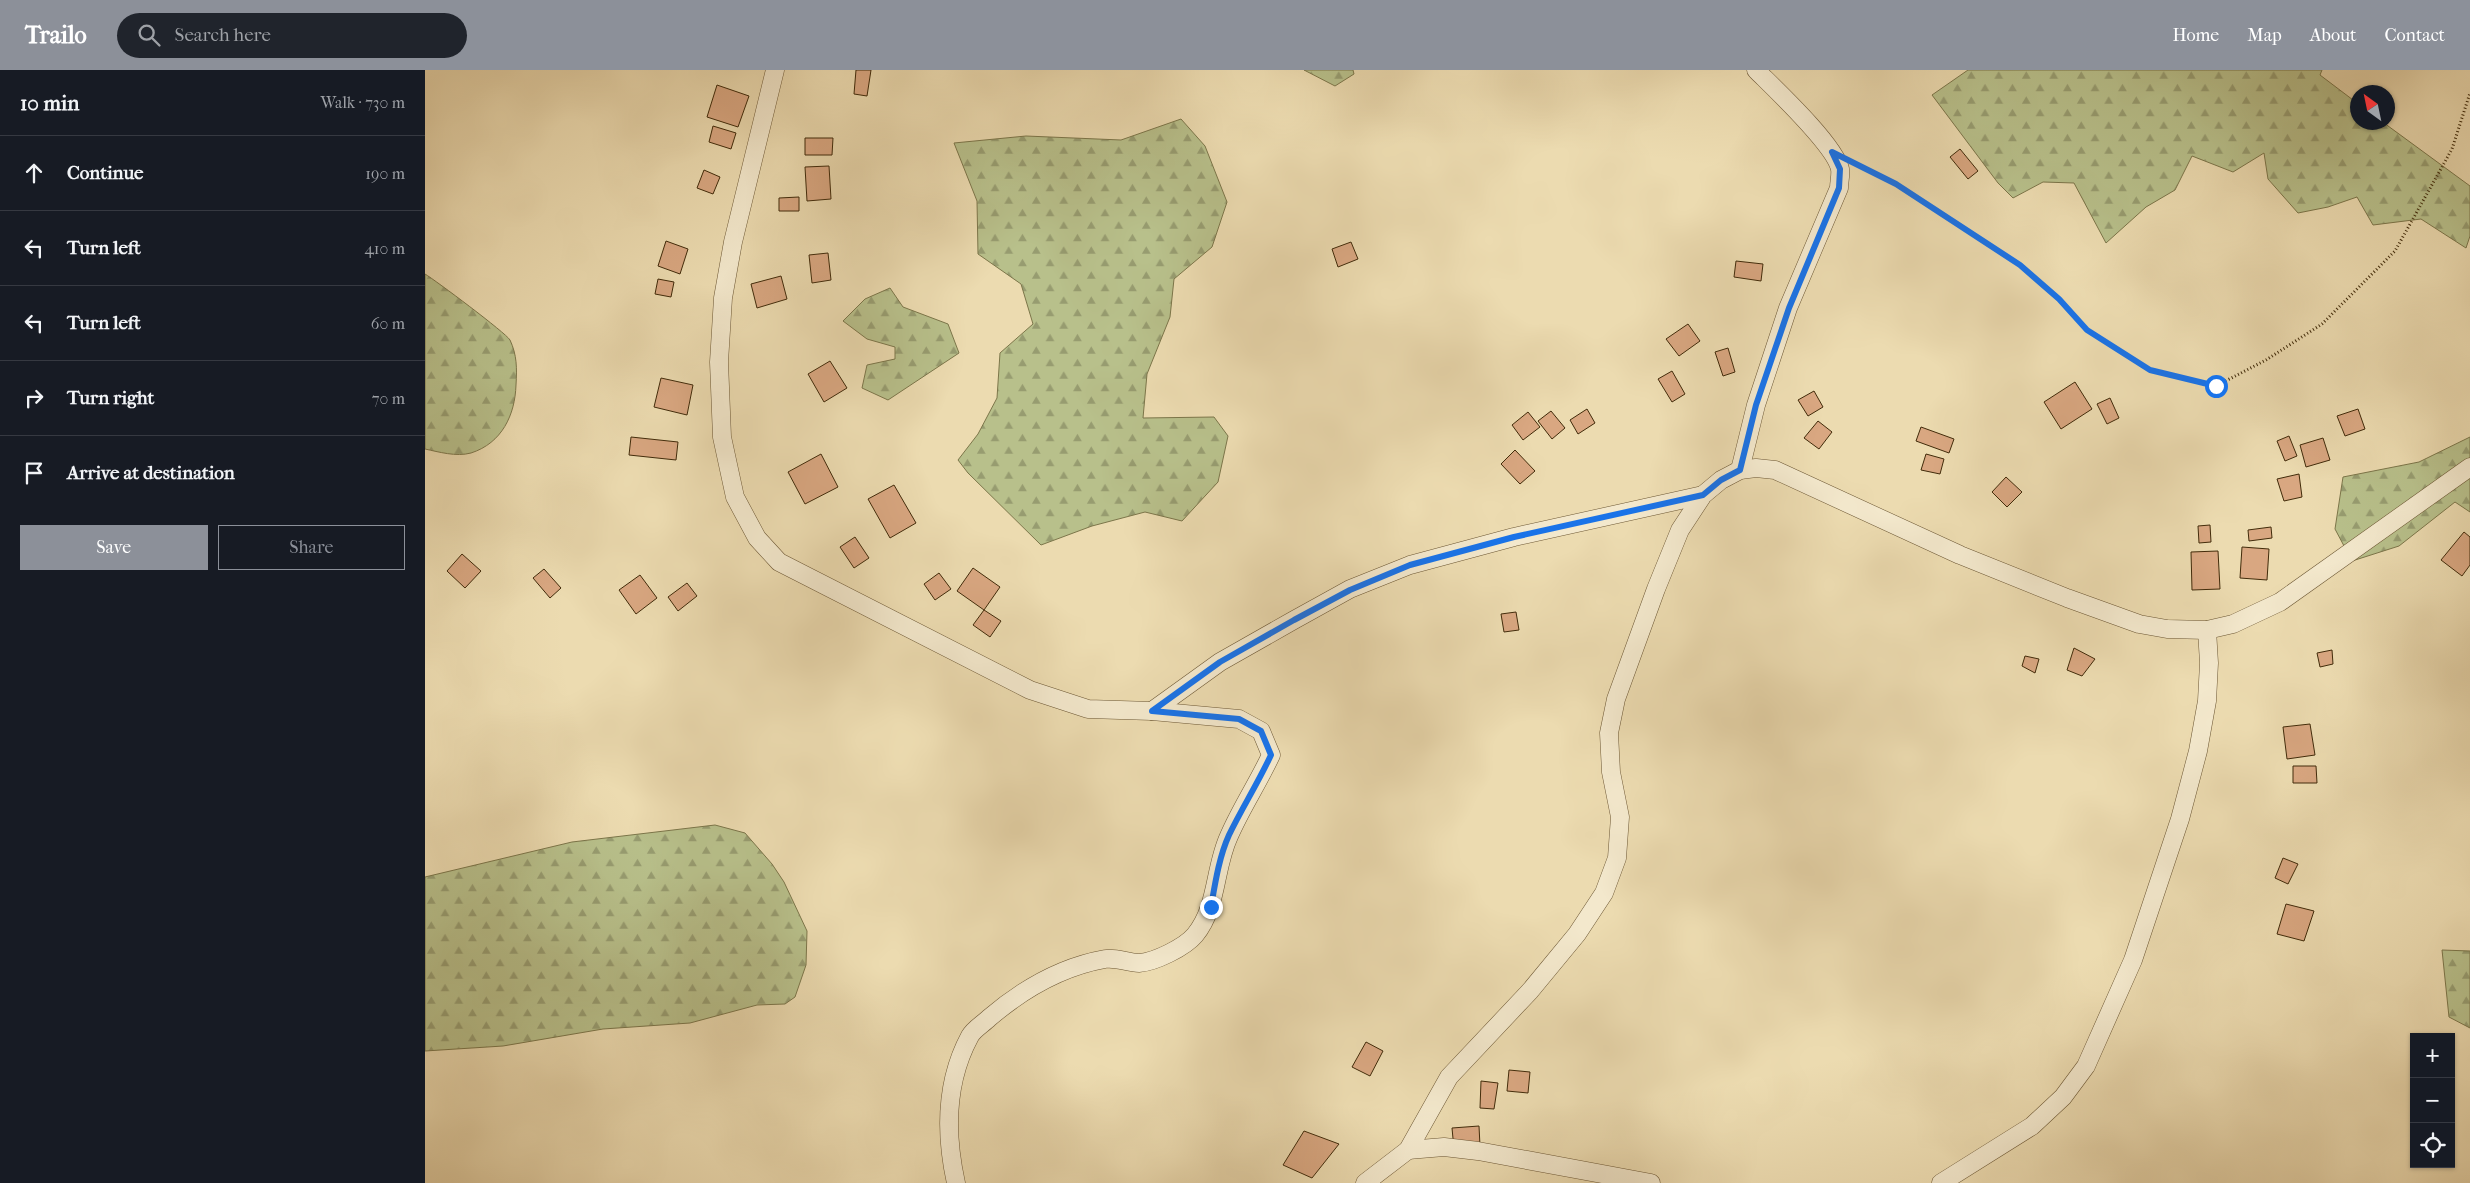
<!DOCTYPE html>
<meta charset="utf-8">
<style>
:root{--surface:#171b24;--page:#20242c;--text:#f1f3f6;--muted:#9ea1a6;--line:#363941;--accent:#8c9099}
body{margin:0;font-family:"IM FELL French Canon",serif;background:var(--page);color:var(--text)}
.controls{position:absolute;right:15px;bottom:15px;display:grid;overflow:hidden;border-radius:0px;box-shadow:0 1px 4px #0004}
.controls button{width:45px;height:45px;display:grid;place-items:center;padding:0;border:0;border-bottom:1px solid var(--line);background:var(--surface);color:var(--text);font:25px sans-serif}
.compass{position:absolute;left:1925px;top:15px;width:45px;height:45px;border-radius:50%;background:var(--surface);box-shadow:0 1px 4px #0004;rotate:327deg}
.stop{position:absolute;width:15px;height:15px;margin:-11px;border:4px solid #1a73e8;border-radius:50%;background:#fff}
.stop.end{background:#1a73e8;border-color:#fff;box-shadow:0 1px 5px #0008}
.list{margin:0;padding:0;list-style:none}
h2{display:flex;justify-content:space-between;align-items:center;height:65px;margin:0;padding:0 20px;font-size:21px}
h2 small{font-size:16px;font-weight:400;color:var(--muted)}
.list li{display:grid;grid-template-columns:32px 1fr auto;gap:15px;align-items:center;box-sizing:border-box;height:75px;padding:0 20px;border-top:1px solid var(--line)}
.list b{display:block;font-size:19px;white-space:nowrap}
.list em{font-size:16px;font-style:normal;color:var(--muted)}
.actions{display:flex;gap:10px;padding:15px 20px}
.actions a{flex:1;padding:11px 0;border:1px solid var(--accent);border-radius:0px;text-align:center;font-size:18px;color:var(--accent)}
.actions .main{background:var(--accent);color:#fff}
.icon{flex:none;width:28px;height:28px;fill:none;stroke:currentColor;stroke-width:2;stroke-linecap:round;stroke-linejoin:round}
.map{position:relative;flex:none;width:2045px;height:1113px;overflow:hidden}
header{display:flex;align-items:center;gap:30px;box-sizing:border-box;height:70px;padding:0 25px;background:var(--accent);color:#fff}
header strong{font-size:24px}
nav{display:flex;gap:28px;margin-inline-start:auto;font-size:18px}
.search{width:350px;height:45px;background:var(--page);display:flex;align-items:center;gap:12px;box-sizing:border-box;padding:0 18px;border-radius:28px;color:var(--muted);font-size:19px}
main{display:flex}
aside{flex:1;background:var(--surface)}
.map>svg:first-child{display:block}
</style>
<header>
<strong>Trailo</strong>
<div class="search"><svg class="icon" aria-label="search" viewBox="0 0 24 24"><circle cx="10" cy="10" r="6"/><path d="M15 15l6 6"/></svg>Search here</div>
<nav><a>Home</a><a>Map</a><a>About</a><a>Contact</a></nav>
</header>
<main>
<aside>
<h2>10 min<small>Walk · 730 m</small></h2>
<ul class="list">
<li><svg class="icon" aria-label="ahead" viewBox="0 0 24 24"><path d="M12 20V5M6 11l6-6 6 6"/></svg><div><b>Continue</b></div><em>190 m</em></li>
<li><svg class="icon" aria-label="left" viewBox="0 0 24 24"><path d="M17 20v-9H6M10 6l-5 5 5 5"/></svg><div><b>Turn left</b></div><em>410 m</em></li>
<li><svg class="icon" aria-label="left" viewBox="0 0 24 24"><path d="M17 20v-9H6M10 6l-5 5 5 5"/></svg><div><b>Turn left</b></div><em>60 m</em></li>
<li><svg class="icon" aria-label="right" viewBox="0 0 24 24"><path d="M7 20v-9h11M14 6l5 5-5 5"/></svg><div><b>Turn right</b></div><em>70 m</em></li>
<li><svg class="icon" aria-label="arrive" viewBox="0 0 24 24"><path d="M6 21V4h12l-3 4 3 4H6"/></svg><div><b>Arrive at destination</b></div></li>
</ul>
<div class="actions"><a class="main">Save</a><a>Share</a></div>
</aside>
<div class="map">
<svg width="2045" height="1113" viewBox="0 0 2045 1113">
<defs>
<pattern id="forest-firs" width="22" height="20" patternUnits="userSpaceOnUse" patternTransform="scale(1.25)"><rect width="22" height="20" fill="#b8c08b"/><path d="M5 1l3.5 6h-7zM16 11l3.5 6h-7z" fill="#979c70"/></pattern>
</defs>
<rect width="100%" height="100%" fill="#ecdbb0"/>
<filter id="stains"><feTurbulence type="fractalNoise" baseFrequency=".004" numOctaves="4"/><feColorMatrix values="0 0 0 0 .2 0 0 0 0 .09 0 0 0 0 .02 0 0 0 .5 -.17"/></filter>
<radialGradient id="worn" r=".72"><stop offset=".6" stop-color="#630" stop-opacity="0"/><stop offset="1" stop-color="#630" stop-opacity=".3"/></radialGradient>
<g fill="url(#forest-firs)" stroke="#7c764a">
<path d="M 879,0 L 928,0 L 929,4 L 910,16 Z"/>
<path d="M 1543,0 L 1897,0 L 1895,5 L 1932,33 L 1932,52 L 1959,53 L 2045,116 L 2045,166 L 2041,178 L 1996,149 L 1948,155 L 1932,127 L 1903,137 L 1873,143 L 1843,109 L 1839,83 L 1808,102 L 1767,86 L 1750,120 L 1721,137 L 1681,173 L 1649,113 L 1618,112 L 1588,128 L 1573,113 L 1507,25 Z"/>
<path d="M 756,49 L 780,76 L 802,132 L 787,177 L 749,209 L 745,247 L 722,304 L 718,348 L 789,347 L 803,366 L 793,412 L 757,451 L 720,442 L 667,456 L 616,475 L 543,403 L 533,390 L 553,364 L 572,328 L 575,283 L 608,254 L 596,214 L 553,184 L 552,131 L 529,73 L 601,66 L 696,70 Z"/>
<path d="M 0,204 C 10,210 81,263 85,270 C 92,285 92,298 91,315 C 90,345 77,373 46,383 C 31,387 14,382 0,379 Z"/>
<path d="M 465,218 L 478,237 L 523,254 L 534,283 L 463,330 L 437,318 L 442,295 L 470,289 L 470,277 L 442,269 L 418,251 L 440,229 Z"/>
<path d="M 2045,367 L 2045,442 L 2030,432 L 1974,476 L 1927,491 L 1910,459 L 1918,407 L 1994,392 Z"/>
<path d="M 290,755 L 320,763 L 347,794 L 359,812 L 382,861 L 381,895 L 370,927 L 360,934 L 332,935 L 265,953 L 178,959 L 78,976 L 0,981 L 0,807 L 147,772 Z"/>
<path d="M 2017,880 L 2045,881 L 2045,958 L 2024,947 Z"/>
</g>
<g fill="#d9a781" stroke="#412b0a">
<path d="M 431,0 L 446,0 L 442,26 L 429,24 Z"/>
<path d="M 292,15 L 324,26 L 313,57 L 282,47 Z"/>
<path d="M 288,56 L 311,63 L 306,79 L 284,72 Z"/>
<path d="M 380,68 L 408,68 L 407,85 L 380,85 Z"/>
<path d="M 1535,79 L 1553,101 L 1543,109 L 1525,87 Z"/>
<path d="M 404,96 L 406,129 L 382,131 L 380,97 Z"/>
<path d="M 279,100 L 295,107 L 288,124 L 272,118 Z"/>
<path d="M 374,127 L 374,141 L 354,141 L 354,128 Z"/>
<path d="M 241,171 L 263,179 L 255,204 L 233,196 Z"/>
<path d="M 926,172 L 933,189 L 913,197 L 907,179 Z"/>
<path d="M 403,183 L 406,210 L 387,213 L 384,185 Z"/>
<path d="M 1311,191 L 1338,194 L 1336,211 L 1309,207 Z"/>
<path d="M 356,206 L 362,229 L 332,238 L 326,214 Z"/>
<path d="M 233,209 L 249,212 L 246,227 L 230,224 Z"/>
<path d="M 1263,254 L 1275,271 L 1254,286 L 1241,269 Z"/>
<path d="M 1303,278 L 1310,302 L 1298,306 L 1290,282 Z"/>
<path d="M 405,291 L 422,318 L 399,332 L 383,304 Z"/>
<path d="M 1247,301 L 1260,324 L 1247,332 L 1233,309 Z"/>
<path d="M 236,308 L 268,315 L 262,345 L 229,337 Z"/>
<path d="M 1650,312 L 1667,339 L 1636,359 L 1619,332 Z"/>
<path d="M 1389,321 L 1398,337 L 1383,346 L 1373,330 Z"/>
<path d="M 1685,328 L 1694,348 L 1682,354 L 1672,334 Z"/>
<path d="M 1162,339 L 1170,353 L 1153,364 L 1145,350 Z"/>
<path d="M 1933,339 L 1940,359 L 1920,366 L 1912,346 Z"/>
<path d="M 1126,341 L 1140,358 L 1127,369 L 1113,351 Z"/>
<path d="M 1103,342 L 1115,357 L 1098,370 L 1087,355 Z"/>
<path d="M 1393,351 L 1407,362 L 1394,379 L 1379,368 Z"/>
<path d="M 1496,357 L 1529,369 L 1524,383 L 1491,371 Z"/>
<path d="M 1864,366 L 1872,386 L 1860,391 L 1852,371 Z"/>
<path d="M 206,367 L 253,372 L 251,390 L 204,385 Z"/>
<path d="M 1898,368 L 1905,390 L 1881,397 L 1875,375 Z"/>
<path d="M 1090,380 L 1110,401 L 1095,414 L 1076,394 Z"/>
<path d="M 396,384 L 413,417 L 380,434 L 363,402 Z"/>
<path d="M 1501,384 L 1519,389 L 1515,404 L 1496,400 Z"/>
<path d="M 1874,404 L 1877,427 L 1859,431 L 1852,409 Z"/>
<path d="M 1581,407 L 1597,422 L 1582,437 L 1567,422 Z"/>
<path d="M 469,415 L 491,453 L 465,468 L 443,429 Z"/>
<path d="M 1785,455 L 1786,472 L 1774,473 L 1773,456 Z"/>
<path d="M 1846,457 L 1847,468 L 1824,471 L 1823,460 Z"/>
<path d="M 2039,462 L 2045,467 L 2045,495 L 2037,506 L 2016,490 Z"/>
<path d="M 430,467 L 444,488 L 429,498 L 415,477 Z"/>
<path d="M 1817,477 L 1844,479 L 1842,510 L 1815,508 Z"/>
<path d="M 1793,481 L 1795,519 L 1767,520 L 1766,482 Z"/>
<path d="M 37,484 L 56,501 L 40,518 L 22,501 Z"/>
<path d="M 548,498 L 575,517 L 559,540 L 532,521 Z"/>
<path d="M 119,499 L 136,518 L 125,528 L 108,508 Z"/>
<path d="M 514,503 L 526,519 L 510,530 L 499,514 Z"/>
<path d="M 215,505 L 232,528 L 211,544 L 194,520 Z"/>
<path d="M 262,513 L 272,526 L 253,541 L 243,527 Z"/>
<path d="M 559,540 L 576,551 L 565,567 L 548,555 Z"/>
<path d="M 1091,542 L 1094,560 L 1079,562 L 1076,544 Z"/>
<path d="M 1649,578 L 1670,589 L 1657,606 L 1642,600 Z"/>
<path d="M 1907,580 L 1908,594 L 1895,597 L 1892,583 Z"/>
<path d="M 1600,586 L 1614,589 L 1610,603 L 1597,596 Z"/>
<path d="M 1885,654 L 1890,685 L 1862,689 L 1858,657 Z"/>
<path d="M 1868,696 L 1891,696 L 1892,713 L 1868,713 Z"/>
<path d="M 1858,788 L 1873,794 L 1863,814 L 1850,808 Z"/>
<path d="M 1861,834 L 1889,841 L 1879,871 L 1852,864 Z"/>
<path d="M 941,972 L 958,981 L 945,1006 L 927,997 Z"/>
<path d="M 1084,1000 L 1105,1002 L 1103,1023 L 1082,1021 Z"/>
<path d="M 1056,1011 L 1073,1013 L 1069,1039 L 1055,1038 Z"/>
<path d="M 1054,1056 L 1055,1076 L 1029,1079 L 1027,1058 Z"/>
<path d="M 879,1061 L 914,1074 L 887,1108 L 858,1095 Z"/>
</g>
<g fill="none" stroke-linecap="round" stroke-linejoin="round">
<g stroke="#6c5734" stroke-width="19">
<g id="minor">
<path d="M 350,0 L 308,172 L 298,228 L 294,292 L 297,367 L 310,427 L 332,468 L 354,492 L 605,620 L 663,639 L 727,641 L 814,649 L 836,661 L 846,685 C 833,713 816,738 804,766 C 789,798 793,837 770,865 C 760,877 730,892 714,893 C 703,893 691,887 680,889 C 635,897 598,919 564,948 C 558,954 549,959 545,966 C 520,1012 520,1063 531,1113"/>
<path d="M 1315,400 L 1331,335 L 1363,238 L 1414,118 C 1414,112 1416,105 1415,99 C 1410,75 1350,19 1331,0"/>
<path d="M 727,641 L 795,592 L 869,550 L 925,519 L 985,495 L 1089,467 L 1278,425"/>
<path d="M 983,1080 L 1019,1077 L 1053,1081 L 1226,1113"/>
<path d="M 940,1113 L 983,1080 L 1024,1007 L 1105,921 L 1152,864 L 1179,823 L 1192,788 L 1195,747 L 1186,702 L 1184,663 L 1191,629 L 1231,519 L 1255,460 L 1278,425 L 1296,410 L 1315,400 L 1331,398 L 1350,400 L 1535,485 L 1642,528 L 1714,554 L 1742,559 L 1782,560 L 1808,554 L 1855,532 L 2045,397"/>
<path d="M 1516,1113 L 1607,1056 L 1638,1027 L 1661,996 L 1708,890 L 1755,749 L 1773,681 L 1782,631 L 1784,593 L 1782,560"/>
</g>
</g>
<path stroke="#412b0a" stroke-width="3" stroke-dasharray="1 2.5" stroke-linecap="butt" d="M 1430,93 L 1471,114 L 1595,195 L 1634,229 L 1662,260 L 1725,300 L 1791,316 L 1841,290 L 1897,254 L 1970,181 L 2027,79 L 2045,23"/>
<use href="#minor" stroke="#f3e8cc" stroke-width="18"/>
</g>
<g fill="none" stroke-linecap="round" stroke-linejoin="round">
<path stroke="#1a73e8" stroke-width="6" d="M 786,837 C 790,814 794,787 804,765 C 817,738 833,713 846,685 L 836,661 L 814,649 L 727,641 L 795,592 L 869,550 L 925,520 L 985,495 L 1089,467 L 1278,425 L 1296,410 L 1315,400 L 1331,335 L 1364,238 L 1414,118 L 1415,99 L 1407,82 L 1471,114 L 1595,195 L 1634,229 L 1662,260 L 1725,300 L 1791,316"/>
</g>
<rect width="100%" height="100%" filter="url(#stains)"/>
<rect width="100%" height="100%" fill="url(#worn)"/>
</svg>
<div class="controls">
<button>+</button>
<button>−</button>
<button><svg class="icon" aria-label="locate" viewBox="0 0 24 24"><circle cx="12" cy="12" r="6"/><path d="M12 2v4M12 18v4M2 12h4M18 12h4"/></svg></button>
</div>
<svg class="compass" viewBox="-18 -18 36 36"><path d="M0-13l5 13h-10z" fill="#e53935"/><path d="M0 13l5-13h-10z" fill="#9ea1a6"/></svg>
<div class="stop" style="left:1791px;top:316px"></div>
<div class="stop end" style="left:786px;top:837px"></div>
</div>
</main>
